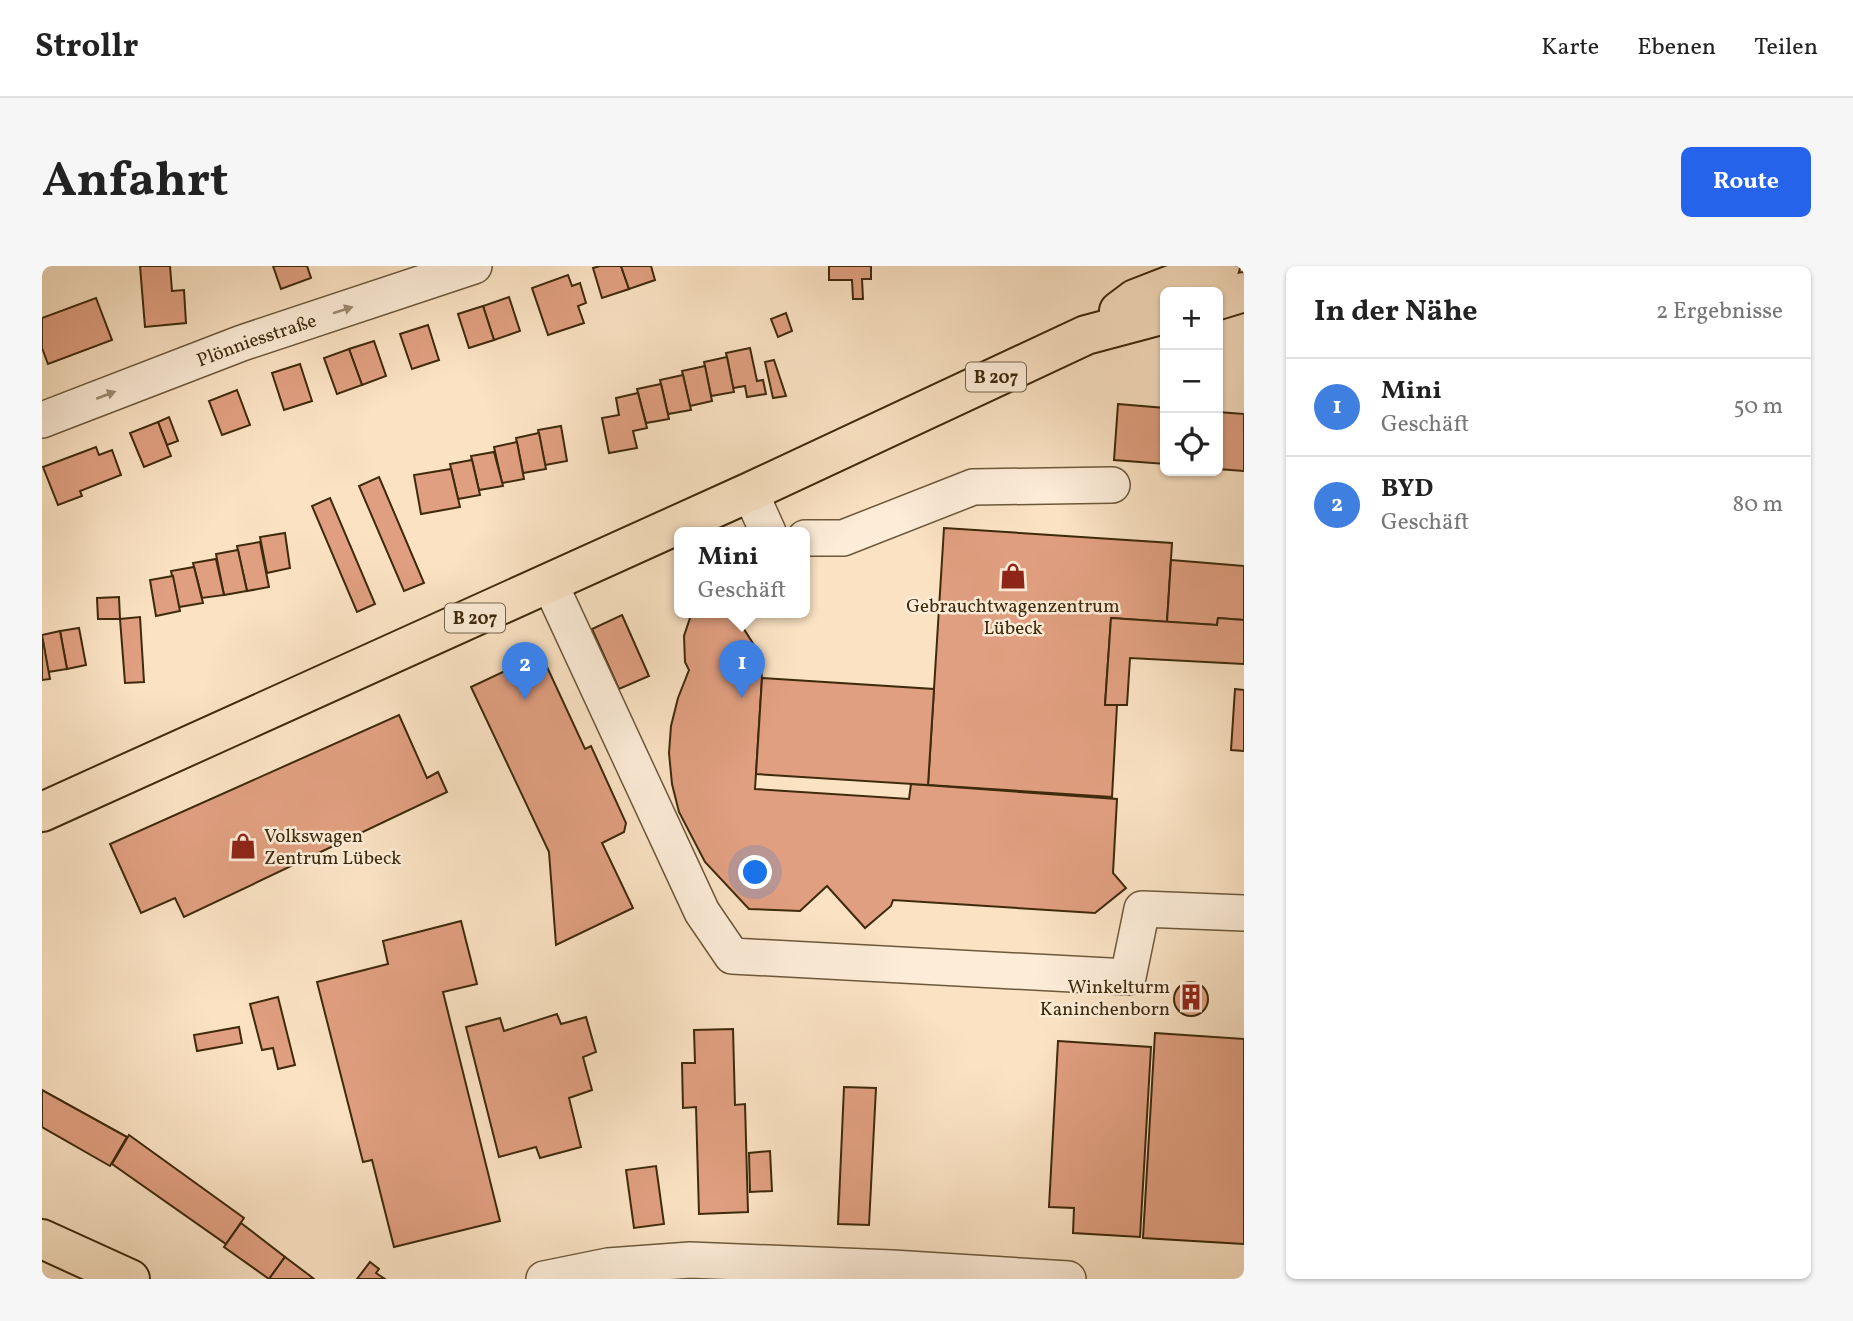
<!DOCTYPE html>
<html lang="de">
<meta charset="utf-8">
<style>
:root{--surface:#fff;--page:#f6f6f6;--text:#222;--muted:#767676;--line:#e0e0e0;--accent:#2563eb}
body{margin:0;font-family:Vollkorn,serif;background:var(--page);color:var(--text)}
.controls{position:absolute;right:21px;top:21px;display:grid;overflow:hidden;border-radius:10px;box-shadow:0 2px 5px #0004}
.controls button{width:63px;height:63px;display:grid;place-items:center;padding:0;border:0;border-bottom:2px solid var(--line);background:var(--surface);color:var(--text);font:35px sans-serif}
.you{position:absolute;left:714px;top:607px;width:24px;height:24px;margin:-18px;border:5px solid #fff;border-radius:50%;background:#1a73e8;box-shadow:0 0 0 10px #1a73e833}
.badge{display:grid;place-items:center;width:46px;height:46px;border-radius:50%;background:var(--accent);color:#fff;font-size:23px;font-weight:700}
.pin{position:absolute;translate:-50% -58px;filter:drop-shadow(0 2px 4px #0008)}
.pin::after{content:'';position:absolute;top:37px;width:24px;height:21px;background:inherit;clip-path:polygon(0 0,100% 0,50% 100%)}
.popup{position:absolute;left:632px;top:261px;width:136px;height:91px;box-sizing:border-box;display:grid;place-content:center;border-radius:10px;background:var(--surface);filter:drop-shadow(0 2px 5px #0005);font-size:23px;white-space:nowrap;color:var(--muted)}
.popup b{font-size:26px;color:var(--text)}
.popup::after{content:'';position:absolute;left:50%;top:100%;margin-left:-14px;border:14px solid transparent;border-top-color:var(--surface)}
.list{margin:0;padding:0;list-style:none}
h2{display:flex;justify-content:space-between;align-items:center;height:91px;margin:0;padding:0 28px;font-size:30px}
h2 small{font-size:23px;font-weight:400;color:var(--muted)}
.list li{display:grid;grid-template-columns:46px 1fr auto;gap:21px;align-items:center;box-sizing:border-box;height:98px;padding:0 28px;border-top:2px solid var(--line)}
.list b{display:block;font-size:26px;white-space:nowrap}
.list p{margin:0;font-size:23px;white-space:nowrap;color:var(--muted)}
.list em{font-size:23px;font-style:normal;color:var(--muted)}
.icon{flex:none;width:38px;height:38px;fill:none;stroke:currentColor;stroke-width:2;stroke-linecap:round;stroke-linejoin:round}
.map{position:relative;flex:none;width:1202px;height:1013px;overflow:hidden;border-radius:10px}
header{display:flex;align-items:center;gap:42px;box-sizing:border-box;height:98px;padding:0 35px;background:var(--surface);border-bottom:2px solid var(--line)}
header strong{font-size:33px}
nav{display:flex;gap:38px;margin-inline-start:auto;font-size:24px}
.intro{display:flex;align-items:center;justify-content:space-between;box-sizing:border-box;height:168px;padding:0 42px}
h1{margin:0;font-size:49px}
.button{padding:18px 32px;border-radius:10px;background:var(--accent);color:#fff;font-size:24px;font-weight:700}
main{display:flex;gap:42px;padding:0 42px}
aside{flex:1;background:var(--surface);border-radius:10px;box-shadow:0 2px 5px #0004}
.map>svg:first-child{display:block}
</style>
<header>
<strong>Strollr</strong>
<nav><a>Karte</a><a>Ebenen</a><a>Teilen</a></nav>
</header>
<div class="intro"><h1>Anfahrt</h1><a class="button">Route</a></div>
<main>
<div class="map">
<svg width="1202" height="1013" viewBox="0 0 1202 1013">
<rect width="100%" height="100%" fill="#fae2c3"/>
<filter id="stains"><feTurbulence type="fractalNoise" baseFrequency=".00286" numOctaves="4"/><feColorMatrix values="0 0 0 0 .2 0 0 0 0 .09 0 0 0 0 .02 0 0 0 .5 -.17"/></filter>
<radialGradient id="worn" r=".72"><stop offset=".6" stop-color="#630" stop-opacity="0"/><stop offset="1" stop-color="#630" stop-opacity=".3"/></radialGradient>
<g fill="#e09f80" stroke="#3e2a0c" stroke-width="2">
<path d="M 98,0 L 128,0 L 130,25 L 142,24 L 144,57 L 103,61 Z"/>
<path d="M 231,0 L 265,0 L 269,12 L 239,23 Z"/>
<path d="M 558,0 L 579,0 L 587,23 L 560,32 L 551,2 Z"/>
<path d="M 579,0 L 609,0 L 613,14 L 587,23 Z"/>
<path d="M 787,0 L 829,0 L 829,13 L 820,13 L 821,33 L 811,33 L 810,14 L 787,14 Z"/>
<path d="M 526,9 L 530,20 L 538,17 L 544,37 L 536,40 L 542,57 L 506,69 L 490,22 Z"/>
<path d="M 467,31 L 478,65 L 452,74 L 441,40 Z"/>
<path d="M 54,32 L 70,74 L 6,98 L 0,82 L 0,52 Z"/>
<path d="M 441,40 L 452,74 L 427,82 L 416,48 Z"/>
<path d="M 744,47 L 750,65 L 736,71 L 729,53 Z"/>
<path d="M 386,59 L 397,94 L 370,103 L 358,68 Z"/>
<path d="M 332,75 L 344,110 L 320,119 L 307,83 Z"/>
<path d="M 708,82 L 715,115 L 721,114 L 724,128 L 705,131 L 703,120 L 691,122 L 684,87 Z"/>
<path d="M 307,83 L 320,119 L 295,128 L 282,92 Z"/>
<path d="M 685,91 L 692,126 L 669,130 L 662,96 Z"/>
<path d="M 732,94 L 744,130 L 731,132 L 723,96 Z"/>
<path d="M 258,98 L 270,135 L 242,144 L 230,107 Z"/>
<path d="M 663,100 L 670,135 L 648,140 L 640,105 Z"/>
<path d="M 641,109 L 649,144 L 626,148 L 618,114 Z"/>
<path d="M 619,118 L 627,153 L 604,157 L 595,123 Z"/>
<path d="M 195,124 L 208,159 L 180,169 L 167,135 Z"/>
<path d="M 596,127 L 605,162 L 591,165 L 595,182 L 567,187 L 560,152 L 577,149 L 574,132 Z"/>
<path d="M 1076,138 L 1123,142 L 1123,198 L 1072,194 Z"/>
<path d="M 1176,146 L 1202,148 L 1202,205 L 1176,203 Z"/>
<path d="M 127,151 L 136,175 L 125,179 L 116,156 Z"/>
<path d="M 116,156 L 129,190 L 102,201 L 88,167 Z"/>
<path d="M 519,160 L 525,195 L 503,199 L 496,164 Z"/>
<path d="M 497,167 L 504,203 L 481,207 L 474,172 Z"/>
<path d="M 475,176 L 482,213 L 460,217 L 452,181 Z"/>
<path d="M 54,181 L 57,189 L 70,184 L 79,209 L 38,225 L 40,230 L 16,239 L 1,201 Z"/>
<path d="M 452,186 L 461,220 L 437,224 L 429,190 Z"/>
<path d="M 430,194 L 438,229 L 416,233 L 408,198 Z"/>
<path d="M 409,203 L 418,241 L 379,248 L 372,209 Z"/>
<path d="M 337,211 L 382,317 L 362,325 L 317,220 Z"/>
<path d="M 288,232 L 333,338 L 315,346 L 270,240 Z"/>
<path d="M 902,262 L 1130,277 L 1125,356 L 1069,352 L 1063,439 L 1075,439 L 1070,531 L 886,519 Z"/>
<path d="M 243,267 L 248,302 L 225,307 L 218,271 Z"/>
<path d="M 218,276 L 227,321 L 205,325 L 195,280 Z"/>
<path d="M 196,284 L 205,325 L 182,329 L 174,288 Z"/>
<path d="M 174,293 L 182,329 L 160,332 L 151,297 Z"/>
<path d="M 1129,294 L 1202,300 L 1202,354 L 1176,352 L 1175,359 L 1125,356 Z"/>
<path d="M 152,301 L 161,337 L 137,341 L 129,305 Z"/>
<path d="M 131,310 L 138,345 L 114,350 L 108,314 Z"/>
<path d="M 77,331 L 78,353 L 56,353 L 55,332 Z"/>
<path d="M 650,346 L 681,346 L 700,360 L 712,379 L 718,396 L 720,412 L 713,523 L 867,533 L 869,518 L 1075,533 L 1071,607 L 1084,622 L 1053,647 L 851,634 L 849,640 L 823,662 L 785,620 L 758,645 L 707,643 L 663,596 L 637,546 L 630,518 L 627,487 L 629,460 L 636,432 L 647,404 L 643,396 L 642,370 Z"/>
<path d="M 580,349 L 607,410 L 577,423 L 550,363 Z"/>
<path d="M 98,351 L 102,416 L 83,417 L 78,353 Z"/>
<path d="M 1069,352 L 1175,359 L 1176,352 L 1202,354 L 1202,398 L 1088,392 L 1085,439 L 1063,439 Z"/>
<path d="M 37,362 L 44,399 L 25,403 L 18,365 Z"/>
<path d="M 18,365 L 25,403 L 6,406 L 0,369 Z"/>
<path d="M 1,375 L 8,413 L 0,414 L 0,376 Z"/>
<path d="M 499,388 L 543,483 L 549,480 L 584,557 L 582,566 L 560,577 L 591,642 L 514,679 L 507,586 L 429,421 Z"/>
<path d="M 720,412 L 892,423 L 886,519 L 714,508 Z"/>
<path d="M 1193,423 L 1202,424 L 1202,485 L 1189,484 Z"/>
<path d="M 357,449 L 385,512 L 396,506 L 405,526 L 142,651 L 133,632 L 99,647 L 68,578 Z"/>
<path d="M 419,655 L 435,718 L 401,726 L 458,955 L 352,981 L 330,894 L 321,896 L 275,716 L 346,698 L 341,675 Z"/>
<circle cx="1149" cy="733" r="17"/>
<path d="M 236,731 L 253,799 L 236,803 L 231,782 L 220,784 L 208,738 Z"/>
<path d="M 515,748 L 519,758 L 544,751 L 554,786 L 541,791 L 550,824 L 527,832 L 539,881 L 498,892 L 494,881 L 457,891 L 424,761 L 458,752 L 462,765 Z"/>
<path d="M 197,761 L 200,777 L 155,785 L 152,769 Z"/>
<path d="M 691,763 L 693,839 L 703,838 L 706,946 L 657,948 L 654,841 L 641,842 L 640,797 L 653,797 L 652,764 Z"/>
<path d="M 1113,767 L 1202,773 L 1202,978 L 1101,972 Z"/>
<path d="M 1016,775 L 1109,781 L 1098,971 L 1031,967 L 1032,942 L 1007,941 Z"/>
<path d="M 802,821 L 834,822 L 827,959 L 796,958 Z"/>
<path d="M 0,824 L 85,871 L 68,900 L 0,861 Z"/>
<path d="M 87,869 L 202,952 L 184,978 L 70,898 Z"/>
<path d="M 728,885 L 730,925 L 708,926 L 707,887 Z"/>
<path d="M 614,900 L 622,958 L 592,962 L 584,904 Z"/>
<path d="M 199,957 L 243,991 L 227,1013 L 182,981 Z"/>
<path d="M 243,991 L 267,1009 L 272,1013 L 227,1013 Z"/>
<path d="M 328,996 L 337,1003 L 334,1007 L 343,1013 L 315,1013 Z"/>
</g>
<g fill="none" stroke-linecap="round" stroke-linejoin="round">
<g stroke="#6d583a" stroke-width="38">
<g id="minor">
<path id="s1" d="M 0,154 L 200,77 L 432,0"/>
<path d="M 708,226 L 726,266"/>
<path d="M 763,272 L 801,272 L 931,221 L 1070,219"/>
<path d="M 508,318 L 660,646 L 690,690 L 1086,711 L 1100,643 L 1202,647"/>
<path d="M 502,1013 L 566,1000 L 648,994 L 850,1002 L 1026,1013"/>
</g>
</g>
<g stroke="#3e2a0c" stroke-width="42">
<g id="major">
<path d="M 1176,34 L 1202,26"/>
<path d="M 1077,45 L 1093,33 L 1178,0"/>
<path d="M 0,546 L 708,226 L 1044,69 L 1123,48"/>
<path d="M 0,973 L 88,1013"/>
</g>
</g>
<use href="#minor" stroke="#fcecd8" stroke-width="35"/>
<use href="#major" stroke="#fae2c3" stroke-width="38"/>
</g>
<defs><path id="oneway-solid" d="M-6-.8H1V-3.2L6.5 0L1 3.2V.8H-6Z" transform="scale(1.75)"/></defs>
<g fill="#9d8b72">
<use href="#oneway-solid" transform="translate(301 44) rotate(-18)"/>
<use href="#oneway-solid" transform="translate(64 129) rotate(-21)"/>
</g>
<defs>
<g id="shop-bare" transform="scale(2.1)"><path d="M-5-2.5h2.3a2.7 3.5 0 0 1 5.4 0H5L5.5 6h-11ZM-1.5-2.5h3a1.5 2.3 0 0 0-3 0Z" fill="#8f2418" stroke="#fcecd8" stroke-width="2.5" paint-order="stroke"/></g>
<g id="building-bare" transform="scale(2.1)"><path d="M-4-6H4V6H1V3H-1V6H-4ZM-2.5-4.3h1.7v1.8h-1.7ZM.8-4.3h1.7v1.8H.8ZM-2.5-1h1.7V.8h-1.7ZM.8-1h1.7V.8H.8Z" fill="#8f2418" stroke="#fcecd8" stroke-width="2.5" paint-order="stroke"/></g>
</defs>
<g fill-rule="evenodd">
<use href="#shop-bare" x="971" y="310"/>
<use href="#shop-bare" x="201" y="580"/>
<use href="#building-bare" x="1149" y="731"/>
</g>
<g text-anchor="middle" stroke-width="5" stroke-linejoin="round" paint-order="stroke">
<g fill="#fcecd8" stroke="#776449" stroke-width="2">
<rect x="924" y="96.5" width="60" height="29" rx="5"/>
<rect x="403" y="337.5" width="60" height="29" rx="5"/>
</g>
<g font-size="18" font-weight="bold" fill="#3e2a0c">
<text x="954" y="117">B 207</text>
<text x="433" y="358">B 207</text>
</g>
<g font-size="19" fill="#3e2a0c" stroke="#fcecd8">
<text dy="7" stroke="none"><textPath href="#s1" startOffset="229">Plönniesstraße</textPath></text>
</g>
<g font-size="19" fill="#3e2a0c" stroke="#fcecd8">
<text x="971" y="346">Gebrauchtwagenzentrum<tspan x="971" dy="22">Lübeck</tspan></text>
<text x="222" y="576" text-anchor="start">Volkswagen<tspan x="222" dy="22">Zentrum Lübeck</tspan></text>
<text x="1128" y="727" text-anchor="end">Winkelturm<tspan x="1128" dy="22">Kaninchenborn</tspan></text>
</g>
</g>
<rect width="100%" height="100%" filter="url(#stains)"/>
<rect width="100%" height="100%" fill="url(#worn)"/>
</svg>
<div class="controls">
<button>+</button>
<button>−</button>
<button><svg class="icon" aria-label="locate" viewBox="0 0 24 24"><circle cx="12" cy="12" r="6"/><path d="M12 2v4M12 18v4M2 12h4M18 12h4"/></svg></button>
</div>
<div class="you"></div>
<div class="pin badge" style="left:700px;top:432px;background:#3f7fe0">1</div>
<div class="popup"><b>Mini</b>Geschäft</div>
<div class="pin badge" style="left:483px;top:434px;background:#3f7fe0">2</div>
</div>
<aside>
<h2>In der Nähe<small>2 Ergebnisse</small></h2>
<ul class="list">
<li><span class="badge" style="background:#3f7fe0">1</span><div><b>Mini</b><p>Geschäft</p></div><em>50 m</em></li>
<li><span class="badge" style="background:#3f7fe0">2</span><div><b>BYD</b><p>Geschäft</p></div><em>80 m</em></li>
</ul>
</aside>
</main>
